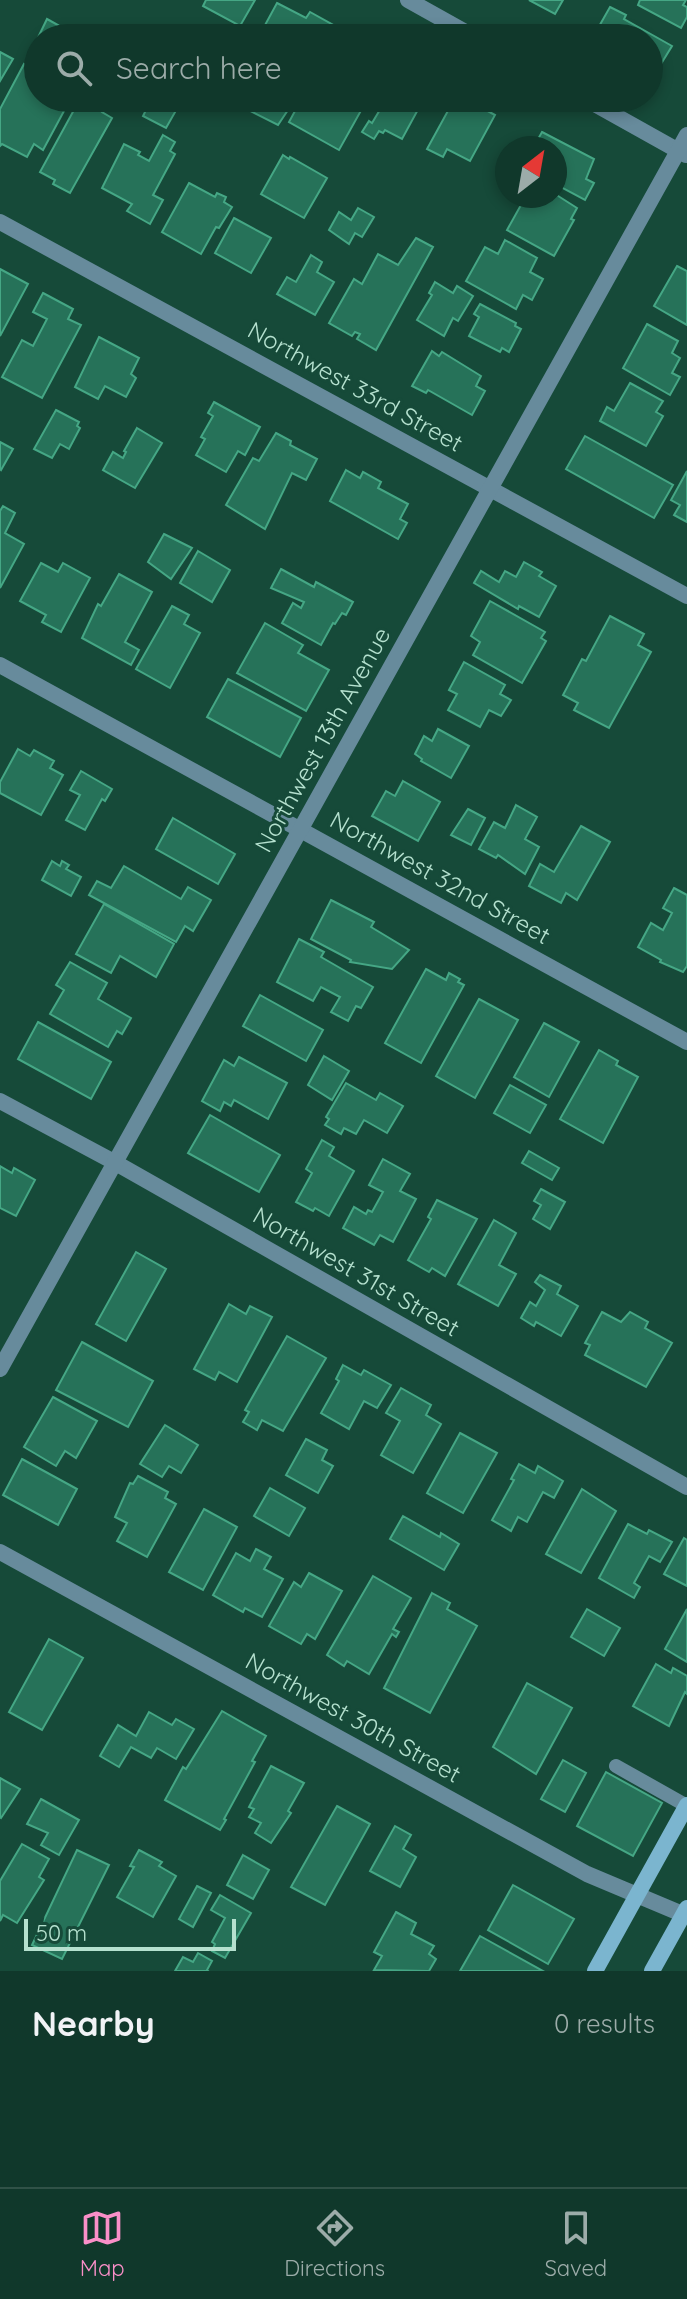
<!DOCTYPE html>
<style>
:root{--surface:#10382b;--page:#193f33;--text:#f1f3f6;--muted:#9caca9;--line:#305247;--accent:#fa8fc8}
body{margin:0;font-family:Quicksand,sans-serif;background:var(--page);color:var(--text)}
.compass{position:absolute;left:495px;top:136px;width:72px;height:72px;border-radius:50%;background:var(--surface);box-shadow:0 4px 12px #0003;rotate:31deg}
.scale{position:absolute;left:24px;bottom:20px;width:212px;box-sizing:border-box;padding-left:8px;border:4px solid #b5e1cf;border-top:0;font-size:22px;line-height:28px;white-space:nowrap;color:#b5e1cf;-webkit-text-stroke:6px #164a39;paint-order:stroke}
.list{margin:0;padding:0;list-style:none}
h2{display:flex;justify-content:space-between;align-items:center;height:104px;margin:0;padding:0 32px;font-size:34px}
h2 small{font-size:26px;font-weight:400;color:var(--muted)}
.icon{flex:none;width:44px;height:44px;fill:none;stroke:currentColor;stroke-width:2;stroke-linecap:round;stroke-linejoin:round}
.map{position:relative;flex:none;width:687px;height:1971px;overflow:hidden}
.search{position:absolute;background:var(--surface);box-shadow:0 4px 12px #0003;left:24px;right:24px;top:24px;height:88px;display:flex;align-items:center;gap:20px;box-sizing:border-box;padding:0 28px;border-radius:44px;color:var(--muted);font-size:30px}
.sheet{height:216px;background:var(--surface)}
nav{display:flex;justify-content:space-around;align-items:center;box-sizing:border-box;height:112px;border-top:2px solid var(--line);background:var(--surface);font-size:22px;color:var(--muted)}
nav a{display:grid;justify-items:center;gap:4px}
nav .on{color:var(--accent)}
.map>svg:first-child{display:block}
</style>
<div class="map">
<svg width="687" height="1971" viewBox="0 0 687 1971">
<rect width="100%" height="100%" fill="#164a39"/>
<g fill="#267259" stroke="#45a785" stroke-width="2">
<path d="M 206,0 L 255,0 L 240,26 L 203,6 Z"/>
<path d="M 529,0 L 563,0 L 555,14 Z"/>
<path d="M 640,0 L 686,0 L 683,5 L 687,7 L 687,17 L 681,28 L 638,5 Z"/>
<path d="M 277,3 L 306,18 L 310,12 L 335,26 L 328,38 L 258,38 Z"/>
<path d="M 610,7 L 626,15 L 624,19 L 672,46 L 661,64 L 652,59 L 649,64 L 649,38 L 609,38 L 597,30 Z"/>
<path d="M 47,19 L 76,35 L 74,38 L 38,38 L 38,58 L 30,54 Z"/>
<path d="M 0,52 L 13,59 L 0,81 Z"/>
<path d="M 24,64 L 38,72 L 33,81 L 38,84 L 38,98 L 71,98 L 43,150 L 34,144 L 27,157 L 2,144 L 0,146 L 0,109 Z"/>
<path d="M 152,98 L 162,98 L 178,107 L 166,128 L 143,116 Z"/>
<path d="M 225,98 L 296,98 L 278,125 Z"/>
<path d="M 302,98 L 368,98 L 339,150 L 289,122 Z"/>
<path d="M 387,98 L 440,98 L 433,110 L 421,104 L 402,139 L 385,130 L 383,133 L 379,131 L 374,139 L 362,132 L 369,121 L 372,123 Z"/>
<path d="M 455,98 L 464,98 L 495,115 L 470,161 L 447,149 L 443,157 L 427,149 Z"/>
<path d="M 80,99 L 90,105 L 94,99 L 105,106 L 102,112 L 112,118 L 70,193 L 53,184 L 55,180 L 40,172 Z"/>
<path d="M 542,132 L 594,159 L 586,179 L 594,183 L 585,200 L 555,184 L 555,148 L 533,148 Z"/>
<path d="M 163,135 L 175,142 L 170,151 L 175,154 L 153,195 L 163,200 L 150,224 L 127,211 L 132,204 L 102,188 L 124,144 L 140,152 L 138,155 L 149,161 Z"/>
<path d="M 283,155 L 289,159 L 290,157 L 327,178 L 304,218 L 261,194 Z"/>
<path d="M 189,183 L 215,197 L 217,193 L 226,197 L 224,202 L 232,207 L 219,228 L 216,227 L 201,254 L 162,232 Z"/>
<path d="M 555,194 L 577,208 L 571,219 L 574,220 L 554,256 L 507,230 L 526,196 Z"/>
<path d="M 358,208 L 374,217 L 362,237 L 355,233 L 349,244 L 329,230 L 339,212 L 351,220 Z"/>
<path d="M 234,218 L 271,238 L 251,273 L 215,253 Z"/>
<path d="M 416,238 L 433,247 L 376,350 L 357,339 L 360,334 L 355,332 L 352,336 L 329,323 L 354,279 L 362,284 L 378,254 L 398,265 Z"/>
<path d="M 505,240 L 537,258 L 530,272 L 543,279 L 532,300 L 523,295 L 516,309 L 466,281 L 485,247 L 498,254 Z"/>
<path d="M 311,255 L 322,262 L 317,272 L 334,282 L 315,315 L 277,294 L 287,277 L 296,282 Z"/>
<path d="M 677,266 L 687,271 L 687,325 L 654,306 Z"/>
<path d="M 0,269 L 28,284 L 0,336 Z"/>
<path d="M 435,282 L 453,293 L 457,286 L 473,296 L 458,321 L 453,318 L 444,336 L 417,320 L 432,295 L 429,293 Z"/>
<path d="M 43,293 L 73,309 L 68,319 L 81,325 L 42,398 L 2,377 L 22,340 L 33,346 L 47,319 L 33,312 Z"/>
<path d="M 480,304 L 516,323 L 515,326 L 521,329 L 509,352 L 502,348 L 500,352 L 469,336 L 479,317 L 474,314 Z"/>
<path d="M 647,324 L 678,341 L 672,353 L 680,358 L 672,373 L 680,377 L 670,395 L 623,368 Z"/>
<path d="M 99,337 L 139,358 L 131,374 L 136,378 L 126,397 L 105,386 L 98,399 L 75,387 Z"/>
<path d="M 432,351 L 439,356 L 442,352 L 481,376 L 476,386 L 485,391 L 472,415 L 428,390 L 426,393 L 412,386 Z"/>
<path d="M 630,383 L 663,401 L 656,412 L 663,416 L 646,446 L 600,421 L 607,407 L 614,411 Z"/>
<path d="M 214,402 L 260,427 L 245,455 L 238,451 L 226,472 L 196,455 L 205,439 L 201,437 L 213,416 L 208,413 Z"/>
<path d="M 56,410 L 79,422 L 77,426 L 80,428 L 69,449 L 60,444 L 52,458 L 34,449 Z"/>
<path d="M 137,428 L 162,443 L 135,488 L 103,470 L 113,452 L 123,458 L 126,452 L 124,451 Z"/>
<path d="M 276,433 L 291,441 L 290,445 L 317,459 L 306,480 L 292,473 L 265,529 L 226,505 L 253,458 L 259,461 Z"/>
<path d="M 585,436 L 673,485 L 654,518 L 566,469 Z"/>
<path d="M 0,442 L 13,449 L 1,470 L 0,469 Z"/>
<path d="M 346,470 L 360,478 L 363,472 L 381,482 L 378,488 L 408,504 L 400,519 L 407,523 L 398,539 L 330,501 Z"/>
<path d="M 687,471 L 687,522 L 674,515 L 680,505 L 671,500 Z"/>
<path d="M 3,506 L 15,513 L 5,533 L 24,544 L 0,588 L 0,511 Z"/>
<path d="M 164,534 L 192,548 L 171,579 L 148,562 Z"/>
<path d="M 198,551 L 230,570 L 212,602 L 180,583 Z"/>
<path d="M 524,562 L 542,572 L 539,576 L 556,586 L 539,617 L 519,606 L 518,609 L 474,583 L 481,571 L 499,582 L 505,571 L 516,577 Z"/>
<path d="M 41,563 L 58,572 L 63,563 L 90,578 L 61,632 L 42,622 L 46,615 L 20,601 Z"/>
<path d="M 281,569 L 314,587 L 316,582 L 353,602 L 346,615 L 342,613 L 335,624 L 333,623 L 321,645 L 282,623 L 293,603 L 301,608 L 304,602 L 271,588 Z"/>
<path d="M 119,574 L 152,592 L 125,642 L 139,650 L 131,665 L 82,638 L 98,604 L 101,606 Z"/>
<path d="M 490,601 L 545,632 L 541,638 L 546,641 L 522,683 L 473,655 L 480,642 L 471,636 Z"/>
<path d="M 172,606 L 189,615 L 184,624 L 200,633 L 170,688 L 136,669 Z"/>
<path d="M 610,616 L 644,634 L 638,645 L 651,652 L 609,728 L 574,710 L 578,703 L 563,695 L 582,659 L 586,661 Z"/>
<path d="M 265,623 L 303,645 L 298,653 L 329,670 L 306,711 L 237,673 Z"/>
<path d="M 464,662 L 505,685 L 500,694 L 511,700 L 501,716 L 489,710 L 480,727 L 448,710 L 457,694 L 449,690 Z"/>
<path d="M 228,679 L 301,718 L 280,757 L 207,717 Z"/>
<path d="M 438,729 L 469,746 L 451,778 L 421,761 L 422,759 L 415,754 L 424,736 L 432,741 Z"/>
<path d="M 18,749 L 30,756 L 34,750 L 54,761 L 50,768 L 63,775 L 41,815 L 0,793 L 0,782 Z"/>
<path d="M 81,771 L 112,789 L 105,801 L 102,799 L 85,830 L 66,820 L 80,795 L 70,790 Z"/>
<path d="M 403,781 L 440,802 L 418,841 L 372,816 L 386,791 L 395,796 Z"/>
<path d="M 516,805 L 537,817 L 525,839 L 539,847 L 525,874 L 498,855 L 496,858 L 479,849 L 494,822 L 505,828 Z"/>
<path d="M 468,809 L 485,818 L 471,845 L 451,835 Z"/>
<path d="M 173,818 L 235,854 L 218,884 L 156,849 Z"/>
<path d="M 581,826 L 610,842 L 577,900 L 566,893 L 561,903 L 529,886 L 540,864 L 554,872 Z"/>
<path d="M 52,861 L 60,866 L 62,861 L 69,865 L 66,869 L 81,877 L 71,896 L 42,880 Z"/>
<path d="M 124,866 L 181,899 L 188,887 L 211,900 L 193,931 L 185,926 L 176,942 L 89,895 L 97,881 L 111,888 Z"/>
<path d="M 674,888 L 687,895 L 687,966 L 683,972 L 660,962 L 661,960 L 638,947 L 651,923 L 663,930 L 672,913 L 663,908 Z"/>
<path d="M 331,900 L 374,922 L 371,927 L 409,950 L 392,969 L 350,962 L 351,960 L 311,939 Z"/>
<path d="M 104,904 L 174,944 L 156,977 L 120,956 L 111,973 L 76,954 Z"/>
<path d="M 299,939 L 324,952 L 321,957 L 373,987 L 361,1008 L 356,1006 L 348,1021 L 331,1012 L 340,997 L 321,987 L 313,1001 L 277,982 Z"/>
<path d="M 70,962 L 107,983 L 98,999 L 131,1018 L 122,1034 L 117,1031 L 108,1047 L 50,1014 L 64,990 L 56,985 Z"/>
<path d="M 426,969 L 446,980 L 449,973 L 460,979 L 458,982 L 464,985 L 421,1063 L 385,1043 Z"/>
<path d="M 260,995 L 323,1030 L 306,1061 L 243,1026 Z"/>
<path d="M 479,999 L 518,1020 L 475,1098 L 436,1076 Z"/>
<path d="M 38,1022 L 111,1062 L 91,1099 L 18,1059 Z"/>
<path d="M 544,1023 L 579,1042 L 549,1097 L 514,1077 Z"/>
<path d="M 599,1050 L 618,1061 L 616,1065 L 638,1077 L 603,1143 L 560,1119 Z"/>
<path d="M 324,1056 L 349,1071 L 332,1100 L 308,1085 Z"/>
<path d="M 239,1057 L 287,1083 L 268,1119 L 234,1100 L 231,1106 L 224,1102 L 220,1111 L 202,1101 L 224,1060 L 234,1066 Z"/>
<path d="M 346,1083 L 376,1100 L 380,1093 L 403,1106 L 387,1133 L 364,1120 L 356,1134 L 344,1128 L 341,1134 L 325,1125 L 329,1119 L 326,1117 Z"/>
<path d="M 510,1085 L 546,1105 L 530,1133 L 494,1113 Z"/>
<path d="M 210,1115 L 280,1155 L 259,1192 L 188,1153 Z"/>
<path d="M 322,1140 L 334,1147 L 329,1156 L 354,1171 L 329,1216 L 315,1208 L 313,1211 L 296,1202 L 312,1173 L 306,1169 Z"/>
<path d="M 529,1151 L 559,1168 L 552,1180 L 522,1163 Z"/>
<path d="M 383,1159 L 410,1174 L 400,1191 L 416,1199 L 393,1242 L 380,1235 L 374,1245 L 343,1228 L 354,1207 L 366,1214 L 368,1210 L 372,1212 L 383,1192 L 369,1185 Z"/>
<path d="M 0,1166 L 12,1173 L 14,1168 L 35,1180 L 16,1216 L 0,1208 Z"/>
<path d="M 541,1189 L 565,1202 L 550,1229 L 533,1219 L 541,1205 L 534,1201 Z"/>
<path d="M 437,1200 L 477,1219 L 445,1276 L 432,1268 L 429,1272 L 408,1260 L 431,1219 L 428,1217 Z"/>
<path d="M 494,1220 L 516,1233 L 499,1265 L 516,1274 L 498,1306 L 458,1284 Z"/>
<path d="M 136,1252 L 166,1269 L 126,1341 L 96,1324 Z"/>
<path d="M 540,1275 L 561,1286 L 557,1294 L 578,1306 L 561,1336 L 536,1322 L 534,1326 L 521,1318 L 530,1302 L 536,1306 L 545,1290 L 535,1282 Z"/>
<path d="M 229,1304 L 246,1314 L 250,1306 L 272,1317 L 237,1382 L 219,1372 L 215,1380 L 194,1369 Z"/>
<path d="M 602,1312 L 621,1322 L 630,1312 L 648,1322 L 645,1328 L 672,1343 L 646,1387 L 585,1355 L 590,1345 L 585,1343 Z"/>
<path d="M 287,1336 L 326,1358 L 283,1431 L 262,1420 L 257,1430 L 243,1422 L 249,1412 L 245,1410 Z"/>
<path d="M 82,1342 L 153,1381 L 128,1427 L 56,1390 Z"/>
<path d="M 343,1365 L 361,1375 L 364,1370 L 391,1385 L 377,1408 L 364,1401 L 349,1429 L 321,1413 L 339,1381 L 336,1379 Z"/>
<path d="M 401,1388 L 431,1405 L 426,1415 L 441,1424 L 413,1473 L 381,1455 L 400,1421 L 386,1413 Z"/>
<path d="M 53,1397 L 97,1421 L 76,1458 L 65,1451 L 56,1466 L 24,1447 Z"/>
<path d="M 165,1425 L 198,1445 L 181,1473 L 169,1466 L 162,1477 L 140,1464 Z"/>
<path d="M 460,1433 L 497,1453 L 463,1513 L 427,1493 Z"/>
<path d="M 306,1439 L 327,1450 L 322,1460 L 333,1466 L 318,1493 L 286,1475 Z"/>
<path d="M 22,1459 L 77,1489 L 58,1525 L 3,1495 Z"/>
<path d="M 519,1464 L 535,1473 L 538,1466 L 563,1481 L 554,1498 L 543,1492 L 527,1522 L 518,1517 L 511,1531 L 492,1520 L 514,1480 L 511,1479 Z"/>
<path d="M 138,1476 L 168,1492 L 165,1498 L 176,1504 L 147,1557 L 117,1541 L 127,1523 L 115,1517 L 130,1483 L 133,1484 Z"/>
<path d="M 270,1488 L 305,1508 L 289,1536 L 254,1516 Z"/>
<path d="M 582,1489 L 616,1511 L 581,1573 L 546,1554 Z"/>
<path d="M 204,1509 L 237,1527 L 203,1590 L 169,1572 Z"/>
<path d="M 403,1516 L 440,1537 L 441,1533 L 459,1544 L 444,1570 L 390,1539 Z"/>
<path d="M 628,1524 L 647,1534 L 649,1530 L 672,1542 L 660,1562 L 649,1556 L 634,1583 L 640,1587 L 634,1598 L 599,1578 Z"/>
<path d="M 684,1538 L 687,1540 L 687,1586 L 664,1574 Z"/>
<path d="M 256,1549 L 271,1557 L 264,1569 L 283,1579 L 262,1617 L 245,1608 L 243,1612 L 213,1595 L 236,1553 L 250,1561 Z"/>
<path d="M 309,1573 L 342,1591 L 315,1639 L 307,1634 L 301,1644 L 269,1626 L 294,1582 L 301,1587 Z"/>
<path d="M 373,1576 L 411,1598 L 393,1629 L 399,1632 L 396,1637 L 392,1634 L 369,1674 L 347,1661 L 344,1666 L 327,1655 Z"/>
<path d="M 432,1593 L 450,1603 L 447,1609 L 477,1626 L 430,1713 L 384,1688 Z"/>
<path d="M 587,1609 L 620,1628 L 604,1656 L 571,1637 Z"/>
<path d="M 687,1609 L 687,1662 L 665,1649 Z"/>
<path d="M 49,1639 L 83,1658 L 42,1730 L 9,1712 Z"/>
<path d="M 656,1664 L 671,1673 L 673,1668 L 687,1676 L 687,1694 L 685,1692 L 669,1726 L 633,1706 Z"/>
<path d="M 527,1683 L 572,1708 L 536,1774 L 493,1747 Z"/>
<path d="M 222,1711 L 266,1736 L 252,1761 L 255,1762 L 224,1819 L 226,1820 L 220,1830 L 165,1800 L 183,1767 L 186,1769 Z"/>
<path d="M 149,1712 L 172,1725 L 176,1719 L 194,1729 L 176,1759 L 157,1748 L 151,1758 L 131,1747 L 119,1767 L 100,1756 L 118,1725 L 136,1736 Z"/>
<path d="M 563,1760 L 586,1773 L 565,1812 L 541,1799 Z"/>
<path d="M 271,1766 L 304,1783 L 288,1811 L 291,1813 L 271,1843 L 255,1833 L 261,1823 L 249,1817 L 254,1809 L 249,1807 Z"/>
<path d="M 606,1772 L 662,1803 L 633,1856 L 577,1826 Z"/>
<path d="M 0,1778 L 20,1789 L 1,1818 L 0,1817 Z"/>
<path d="M 41,1799 L 79,1820 L 59,1855 L 41,1845 L 48,1833 L 27,1824 Z"/>
<path d="M 337,1806 L 370,1824 L 325,1905 L 291,1887 Z"/>
<path d="M 395,1826 L 411,1835 L 403,1849 L 416,1857 L 400,1887 L 370,1871 Z"/>
<path d="M 22,1844 L 49,1859 L 39,1877 L 44,1880 L 17,1923 L 3,1915 L 0,1921 L 0,1881 Z"/>
<path d="M 77,1850 L 109,1865 L 62,1959 L 32,1945 Z"/>
<path d="M 139,1850 L 162,1862 L 159,1866 L 176,1876 L 153,1917 L 117,1897 L 134,1867 L 130,1866 Z"/>
<path d="M 243,1855 L 269,1870 L 253,1899 L 227,1885 Z"/>
<path d="M 513,1885 L 574,1919 L 548,1964 L 488,1930 Z"/>
<path d="M 197,1886 L 211,1893 L 193,1927 L 179,1919 Z"/>
<path d="M 220,1895 L 251,1913 L 225,1958 L 212,1951 L 215,1944 L 212,1942 L 225,1918 L 211,1910 Z"/>
<path d="M 396,1912 L 416,1923 L 411,1934 L 434,1946 L 429,1954 L 436,1959 L 429,1971 L 374,1970 L 382,1956 L 374,1952 Z"/>
<path d="M 480,1936 L 543,1971 L 460,1971 Z"/>
<path d="M 198,1953 L 212,1961 L 207,1970 L 208,1971 L 175,1971 L 183,1957 L 193,1962 Z"/>
</g>
<g fill="none" stroke-linecap="round" stroke-linejoin="round">
<path stroke="#678b9c" stroke-width="14" d="M 616,1766 L 687,1806"/>
<g stroke="#678b9c" stroke-width="16">
<path d="M 408,0 L 476,38"/>
<path d="M 584,98 L 686,155"/>
<path d="M 0,222 L 687,596"/>
<path d="M 0,665 L 687,1042"/>
<path d="M 0,1101 L 114,1162 L 687,1487"/>
<path d="M 0,1369 L 687,135"/>
<path d="M 0,1552 L 587,1874 L 687,1916"/>
</g>
<g stroke="#7bb5cf" stroke-width="16">
<path d="M 595,1971 L 687,1805"/>
<path d="M 652,1971 L 687,1908"/>
</g>
</g>
<g text-anchor="middle" stroke-width="6" stroke-linejoin="round" paint-order="stroke">
<g font-size="24" fill="#b5e1cf" stroke="#164a39">
<text transform="translate(355 387) rotate(29)" y="8">Northwest 33rd Street</text>
<text transform="translate(323 740) rotate(-61)" y="8">Northwest 13th Avenue</text>
<text transform="translate(440 878) rotate(29)" y="8">Northwest 32nd Street</text>
<text transform="translate(356 1272) rotate(30)" y="8">Northwest 31st Street</text>
<text transform="translate(353 1718) rotate(29)" y="8">Northwest 30th Street</text>
</g>
</g>
</svg>
<svg class="compass" viewBox="-18 -18 36 36"><path d="M0-13l5 13h-10z" fill="#e53935"/><path d="M0 13l5-13h-10z" fill="#9caca9"/></svg>
<div class="scale">50 m</div>
<div class="search"><svg class="icon" aria-label="search" viewBox="0 0 24 24"><circle cx="10" cy="10" r="6"/><path d="M15 15l6 6"/></svg>Search here</div>
</div>
<section class="sheet">
<h2>Nearby<small>0 results</small></h2>
<ul class="list">
</ul>
</section>
<nav>
<a class="on"><svg class="icon" aria-label="map" viewBox="0 0 24 24"><path d="M3 6l6-2 6 2 6-2v14l-6 2-6-2-6 2zM9 4v14M15 6v14"/></svg>Map</a>
<a><svg class="icon" aria-label="directions" viewBox="0 0 24 24"><path d="M12 3l9 9-9 9-9-9zM9 14v-3h6M13 9l2 2-2 2"/></svg>Directions</a>
<a><svg class="icon" aria-label="saved" viewBox="0 0 24 24"><path d="M7 4h10v16l-5-4-5 4z"/></svg>Saved</a>
</nav>
